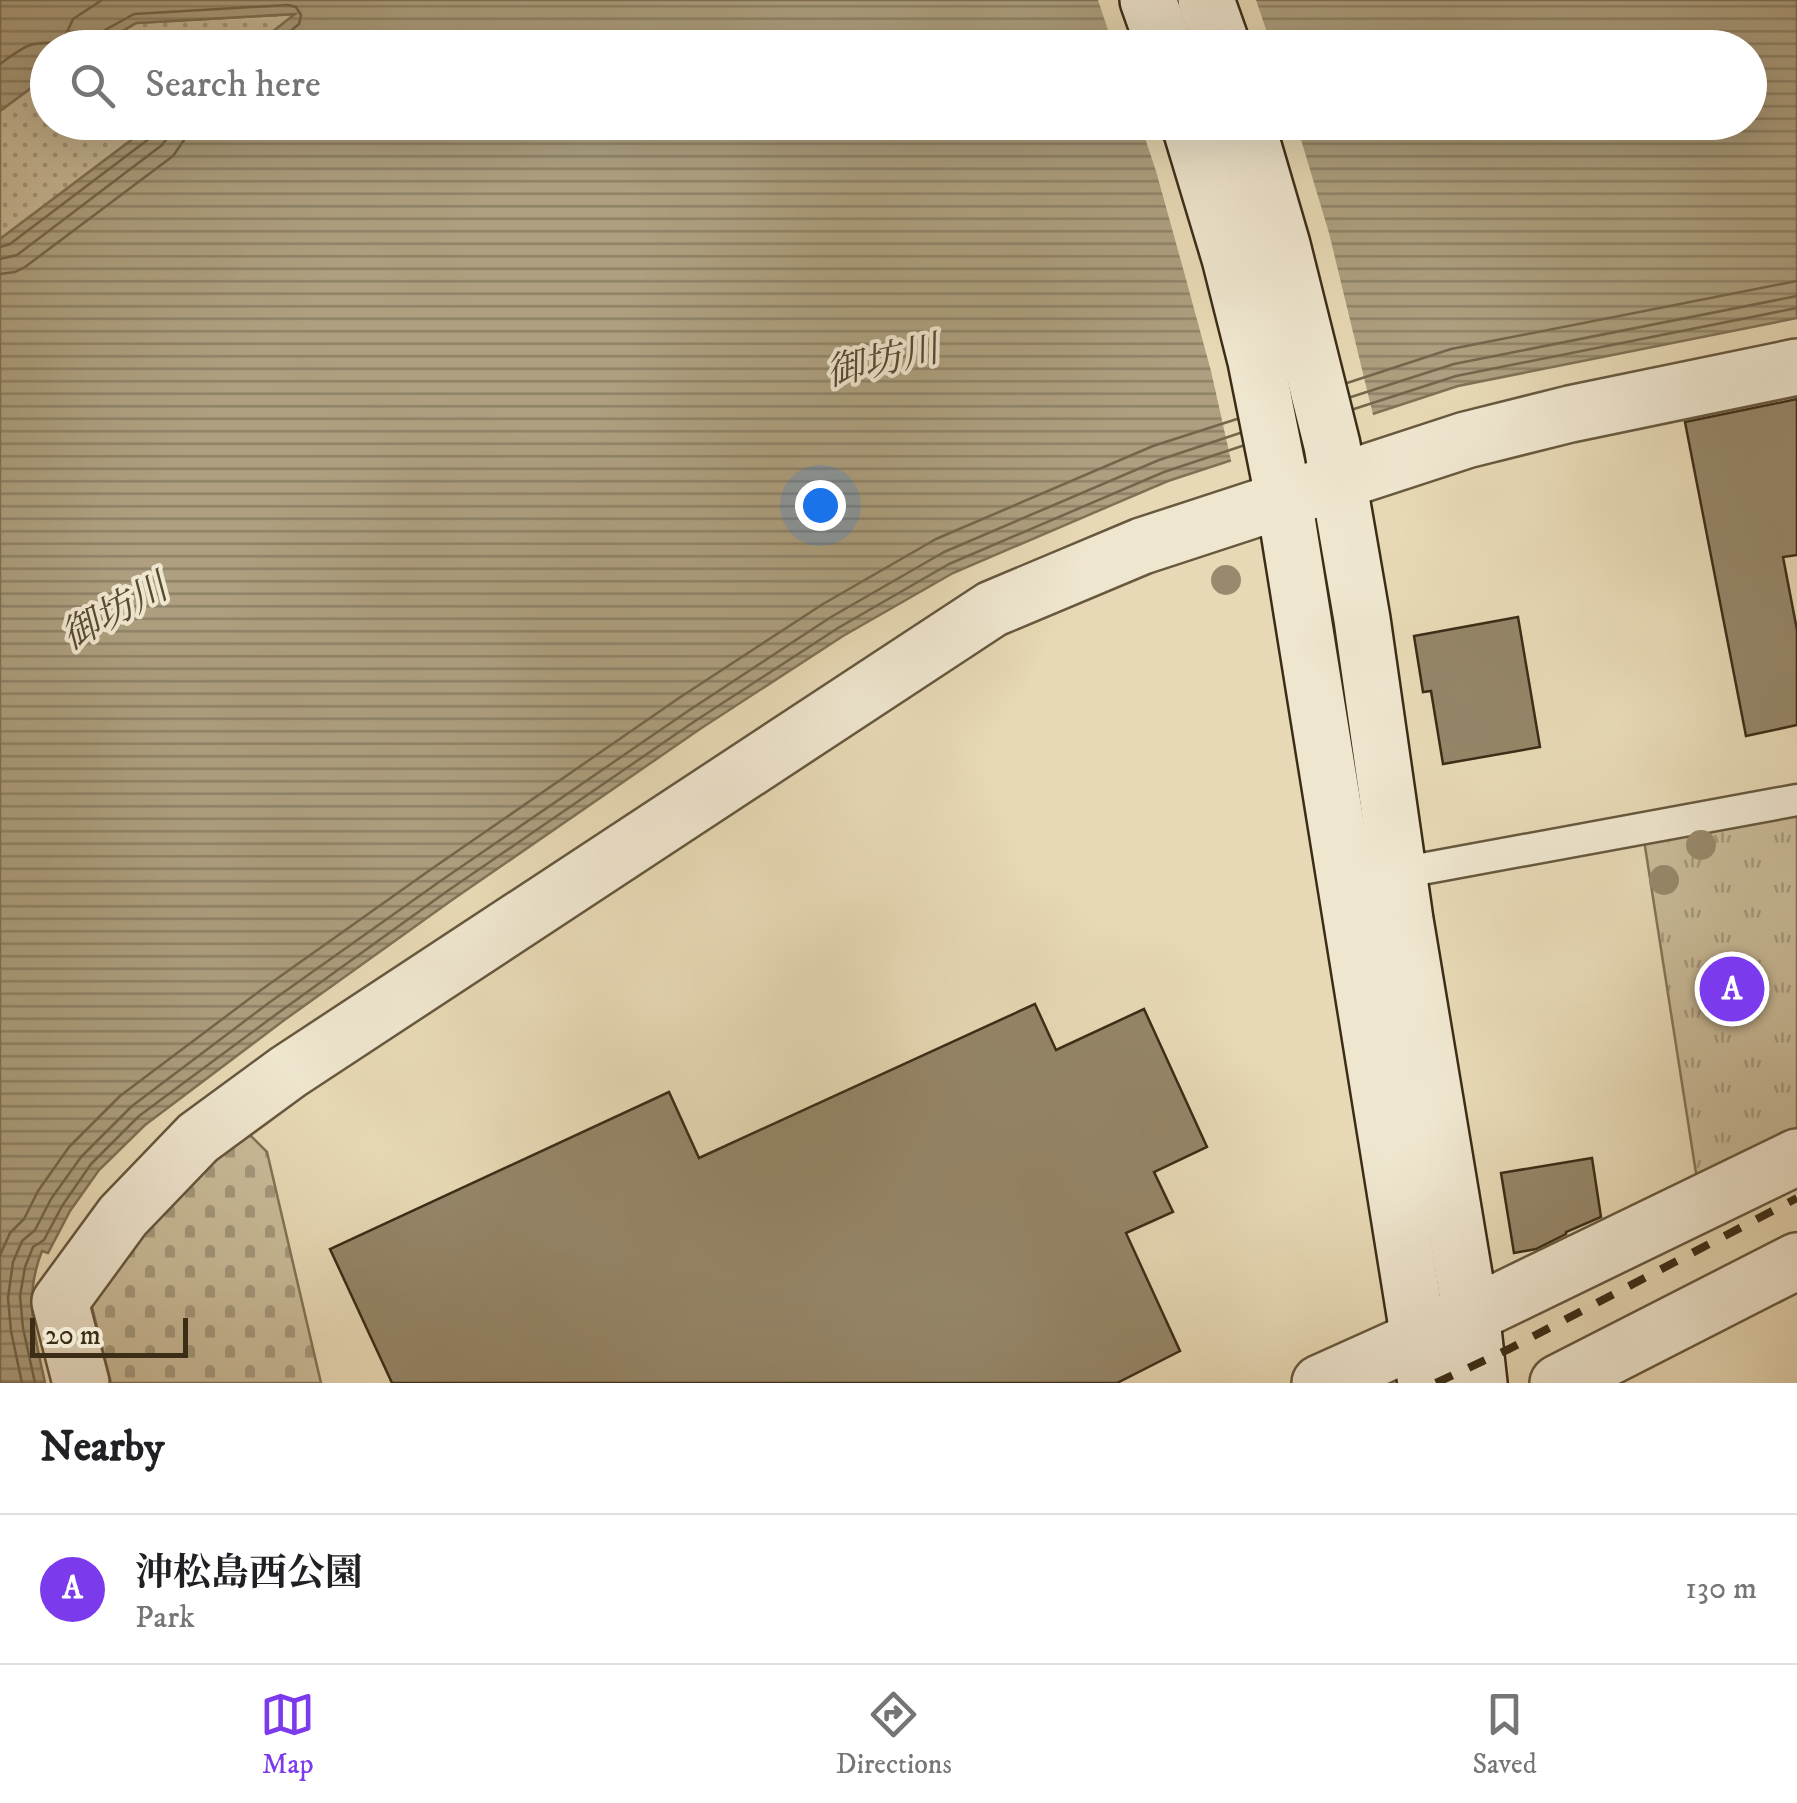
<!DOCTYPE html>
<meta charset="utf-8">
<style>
:root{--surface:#fff;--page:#f6f6f6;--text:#202124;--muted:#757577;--line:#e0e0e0;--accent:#7c3aed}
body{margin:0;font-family:"IM FELL DW Pica","Noto Serif JP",serif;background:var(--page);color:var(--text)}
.scale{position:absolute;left:30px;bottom:25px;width:158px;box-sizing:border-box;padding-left:10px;border:5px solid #3c2d17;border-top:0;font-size:28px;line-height:35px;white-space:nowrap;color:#3c2d17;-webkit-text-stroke:8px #efe6cf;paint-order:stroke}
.you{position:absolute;left:820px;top:505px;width:35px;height:35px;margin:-25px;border:8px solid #fff;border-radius:50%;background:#1a73e8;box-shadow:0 0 0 15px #1a73e833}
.badge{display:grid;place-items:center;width:65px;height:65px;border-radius:50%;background:var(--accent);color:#fff;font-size:32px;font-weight:700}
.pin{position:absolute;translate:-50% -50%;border:5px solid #fff;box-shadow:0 2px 10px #0006}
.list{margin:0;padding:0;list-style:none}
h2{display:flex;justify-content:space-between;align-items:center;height:130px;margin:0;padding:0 40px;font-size:42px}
h2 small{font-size:32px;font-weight:400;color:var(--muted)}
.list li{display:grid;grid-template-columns:65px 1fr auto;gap:30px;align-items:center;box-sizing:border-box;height:150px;padding:0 40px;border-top:2px solid var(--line)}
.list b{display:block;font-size:38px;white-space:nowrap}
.list p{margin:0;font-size:32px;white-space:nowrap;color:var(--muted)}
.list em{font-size:32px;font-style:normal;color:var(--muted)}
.icon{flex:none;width:55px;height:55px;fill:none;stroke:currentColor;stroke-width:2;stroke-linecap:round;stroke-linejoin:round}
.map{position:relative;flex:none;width:1797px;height:1383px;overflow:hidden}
.search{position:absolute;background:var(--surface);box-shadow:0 10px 40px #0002;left:30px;right:30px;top:30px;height:110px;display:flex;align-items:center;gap:25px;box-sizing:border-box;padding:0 35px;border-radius:55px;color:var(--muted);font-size:38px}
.sheet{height:280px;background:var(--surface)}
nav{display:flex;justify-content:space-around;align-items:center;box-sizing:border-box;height:140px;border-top:2px solid var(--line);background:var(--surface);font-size:28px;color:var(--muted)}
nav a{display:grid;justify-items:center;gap:5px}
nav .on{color:var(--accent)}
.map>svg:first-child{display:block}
</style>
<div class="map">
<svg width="1797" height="1383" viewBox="0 0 1797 1383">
<defs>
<pattern id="grass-dots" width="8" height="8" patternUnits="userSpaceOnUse" patternTransform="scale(2.5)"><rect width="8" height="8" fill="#cabc9a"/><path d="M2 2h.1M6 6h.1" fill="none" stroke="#a5997d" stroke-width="1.8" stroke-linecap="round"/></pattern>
<pattern id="cemetery-stones" width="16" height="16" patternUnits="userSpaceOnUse" patternTransform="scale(2.5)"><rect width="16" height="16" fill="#cabc9a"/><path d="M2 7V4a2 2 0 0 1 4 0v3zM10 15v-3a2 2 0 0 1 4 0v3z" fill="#a5997d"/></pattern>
<pattern id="park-tufts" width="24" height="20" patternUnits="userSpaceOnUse" patternTransform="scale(2.5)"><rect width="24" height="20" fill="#cabc9a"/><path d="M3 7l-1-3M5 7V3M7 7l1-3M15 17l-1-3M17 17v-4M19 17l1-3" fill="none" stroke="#a5997d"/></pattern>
<pattern id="water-rules" width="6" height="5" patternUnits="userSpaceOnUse" patternTransform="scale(2.5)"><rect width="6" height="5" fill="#ad9f7f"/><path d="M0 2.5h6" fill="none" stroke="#8e8267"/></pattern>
</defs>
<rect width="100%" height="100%" fill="#e7d9b5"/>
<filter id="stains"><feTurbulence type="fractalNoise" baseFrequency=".002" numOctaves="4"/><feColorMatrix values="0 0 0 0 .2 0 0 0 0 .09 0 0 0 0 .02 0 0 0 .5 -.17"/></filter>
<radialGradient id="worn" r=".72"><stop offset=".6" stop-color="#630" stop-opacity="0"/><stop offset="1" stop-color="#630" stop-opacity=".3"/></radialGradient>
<g fill="url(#grass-dots)" stroke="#837458" stroke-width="2.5">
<path d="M 297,14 L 253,47 L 95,48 L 136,23 Z"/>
<path d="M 47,76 L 48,122 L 154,123 L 0,239 L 0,111 Z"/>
</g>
<path fill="url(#cemetery-stones)" stroke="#837458" stroke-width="2.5" d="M 240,1125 L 267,1152 L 321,1383 L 111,1383 L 88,1291 Z"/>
<path fill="url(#park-tufts)" stroke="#837458" stroke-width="2.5" d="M 1797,812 L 1797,1138 L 1698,1186 L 1644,840 Z"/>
<path fill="url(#water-rules)" stroke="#807155" stroke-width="2.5" d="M 0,0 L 1797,0 L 1797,318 L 1458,386 L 1168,481 L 953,573 L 843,636 L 700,729 L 452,900 L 283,1021 L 145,1125 L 99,1170 L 70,1211 L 48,1253 L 42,1251 C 23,1298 35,1336 45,1383 L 0,1383 L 0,239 L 154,123 L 1750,122 L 1750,48 L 253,47 L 295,14 L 136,23 L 95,47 L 48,48 L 47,76 L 0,111 Z"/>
<g fill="#e7d9b5">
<path d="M 1098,0 L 1256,0 L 1272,47 L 1114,48 Z"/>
<path d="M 1140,123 L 1296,123 L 1329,233 L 1374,419 L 1232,465 L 1211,371 L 1184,272 L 1156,171 Z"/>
</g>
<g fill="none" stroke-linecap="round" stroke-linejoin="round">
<g stroke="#74664b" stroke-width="2.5">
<path d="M 92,48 L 92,41 L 96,35 L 134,14 L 288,5 L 296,7 L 301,15 L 299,24 L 270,48"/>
<path d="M 0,64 C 26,45 30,41 62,43 L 73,19 L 102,0"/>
<path d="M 0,247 L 10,244 L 154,135 L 158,130 L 159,122"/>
<path d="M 0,259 L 17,255 L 162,145 L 170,134 L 172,122"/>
<path d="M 0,274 L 15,272 L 25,267 L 173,156 L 184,140 L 187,122"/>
<path d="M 1347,383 L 1451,349 L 1797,281"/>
<path d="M 1351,397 L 1454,364 L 1797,296"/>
<path d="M 1354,409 L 1456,376 L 1797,308"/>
<path d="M 0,1255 L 10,1233 L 24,1219 L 38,1191 L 69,1147 L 120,1096 L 261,990 L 430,870 L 679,698 L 823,604 L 936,539 L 1153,446 L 1237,419"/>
<path d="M 22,1383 L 11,1331 L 8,1298 L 13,1262 L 22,1241 L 35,1230 L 51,1199 L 81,1157 L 132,1106 L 270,1002 L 439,882 L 688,711 L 831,617 L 944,552 L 1159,460 L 1240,433"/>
<path d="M 35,1383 L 23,1328 L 20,1296 L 25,1267 L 33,1247 L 44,1240 L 62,1206 L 91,1164 L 139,1116 L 278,1013 L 446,892 L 695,721 L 838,628 L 949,564 L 1164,472 L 1242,446"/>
</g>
</g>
<g fill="#958669" stroke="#3c2d17" stroke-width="2.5">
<path d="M 1797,399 L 1797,555 L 1783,557 L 1797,630 L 1797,725 L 1746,736 L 1685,422 Z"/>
<path d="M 1518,617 L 1540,747 L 1443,764 L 1431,691 L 1423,692 L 1414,636 Z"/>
<path d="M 1035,1004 L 1056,1050 L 1144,1009 L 1207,1147 L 1154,1172 L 1173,1212 L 1126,1233 L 1180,1351 L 1117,1383 L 392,1383 L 330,1249 L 669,1092 L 699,1158 Z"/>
<path d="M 1592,1158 L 1601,1217 L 1566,1232 L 1566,1234 L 1536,1249 L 1514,1253 L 1501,1173 Z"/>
</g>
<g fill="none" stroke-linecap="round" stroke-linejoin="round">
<g stroke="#67583e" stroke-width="35">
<path id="lane" d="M 1400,873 L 1797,800"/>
</g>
<g stroke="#67583e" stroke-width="60">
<g id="street">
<path d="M 81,1383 L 60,1302 L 123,1216 L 198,1138 L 288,1072 L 992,609 L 1142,546 L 1466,440 L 1570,414 L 1797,367"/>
<path d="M 1320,1383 L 1469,1316 L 1797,1157"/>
<path d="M 1558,1383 L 1797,1261"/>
</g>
</g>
<g stroke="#3c2d17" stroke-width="60">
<g id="secondary">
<path d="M 1148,0 L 1165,48"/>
<path d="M 1206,0 L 1223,48"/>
<path d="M 1189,122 L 1230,258 L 1256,361 L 1284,500 L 1426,1383"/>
<path d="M 1246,122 L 1282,245 L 1332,445 L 1362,619 L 1405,920 L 1473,1329 L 1479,1383"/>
</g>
</g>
<use href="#lane" stroke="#efe6cf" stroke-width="30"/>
<use href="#street" stroke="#efe6cf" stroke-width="55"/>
<use href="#secondary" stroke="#efe6cf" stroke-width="55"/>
<path stroke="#3c2d17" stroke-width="8" stroke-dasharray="18 18" stroke-linecap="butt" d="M 1436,1383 L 1509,1349 L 1797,1198"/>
</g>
<g fill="#988a6c">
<circle cx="1226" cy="580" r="15"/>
<circle cx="1701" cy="845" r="15"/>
<circle cx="1664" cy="880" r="15"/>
</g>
<g text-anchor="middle" stroke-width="8" stroke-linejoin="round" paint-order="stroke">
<g font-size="38" font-style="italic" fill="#584a31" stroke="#efe6cf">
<text transform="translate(882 360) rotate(-13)" y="13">御坊川</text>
<text transform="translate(114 611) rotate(-29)" y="13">御坊川</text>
</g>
</g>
<rect width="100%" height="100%" filter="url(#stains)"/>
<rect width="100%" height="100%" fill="url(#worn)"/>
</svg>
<div class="scale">20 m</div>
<div class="you"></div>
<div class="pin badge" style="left:1732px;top:989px">A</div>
<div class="search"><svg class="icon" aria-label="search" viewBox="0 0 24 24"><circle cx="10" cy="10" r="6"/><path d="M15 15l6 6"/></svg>Search here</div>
</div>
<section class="sheet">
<h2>Nearby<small></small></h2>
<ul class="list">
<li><span class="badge">A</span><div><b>沖松島西公園</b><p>Park</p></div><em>130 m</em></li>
</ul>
</section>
<nav>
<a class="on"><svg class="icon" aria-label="map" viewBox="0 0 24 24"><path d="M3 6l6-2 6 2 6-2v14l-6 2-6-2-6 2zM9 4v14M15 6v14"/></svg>Map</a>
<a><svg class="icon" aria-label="directions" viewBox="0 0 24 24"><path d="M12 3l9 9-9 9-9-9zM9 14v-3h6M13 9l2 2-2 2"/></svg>Directions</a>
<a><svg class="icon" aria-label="saved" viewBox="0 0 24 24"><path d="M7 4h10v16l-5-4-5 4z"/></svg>Saved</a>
</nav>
